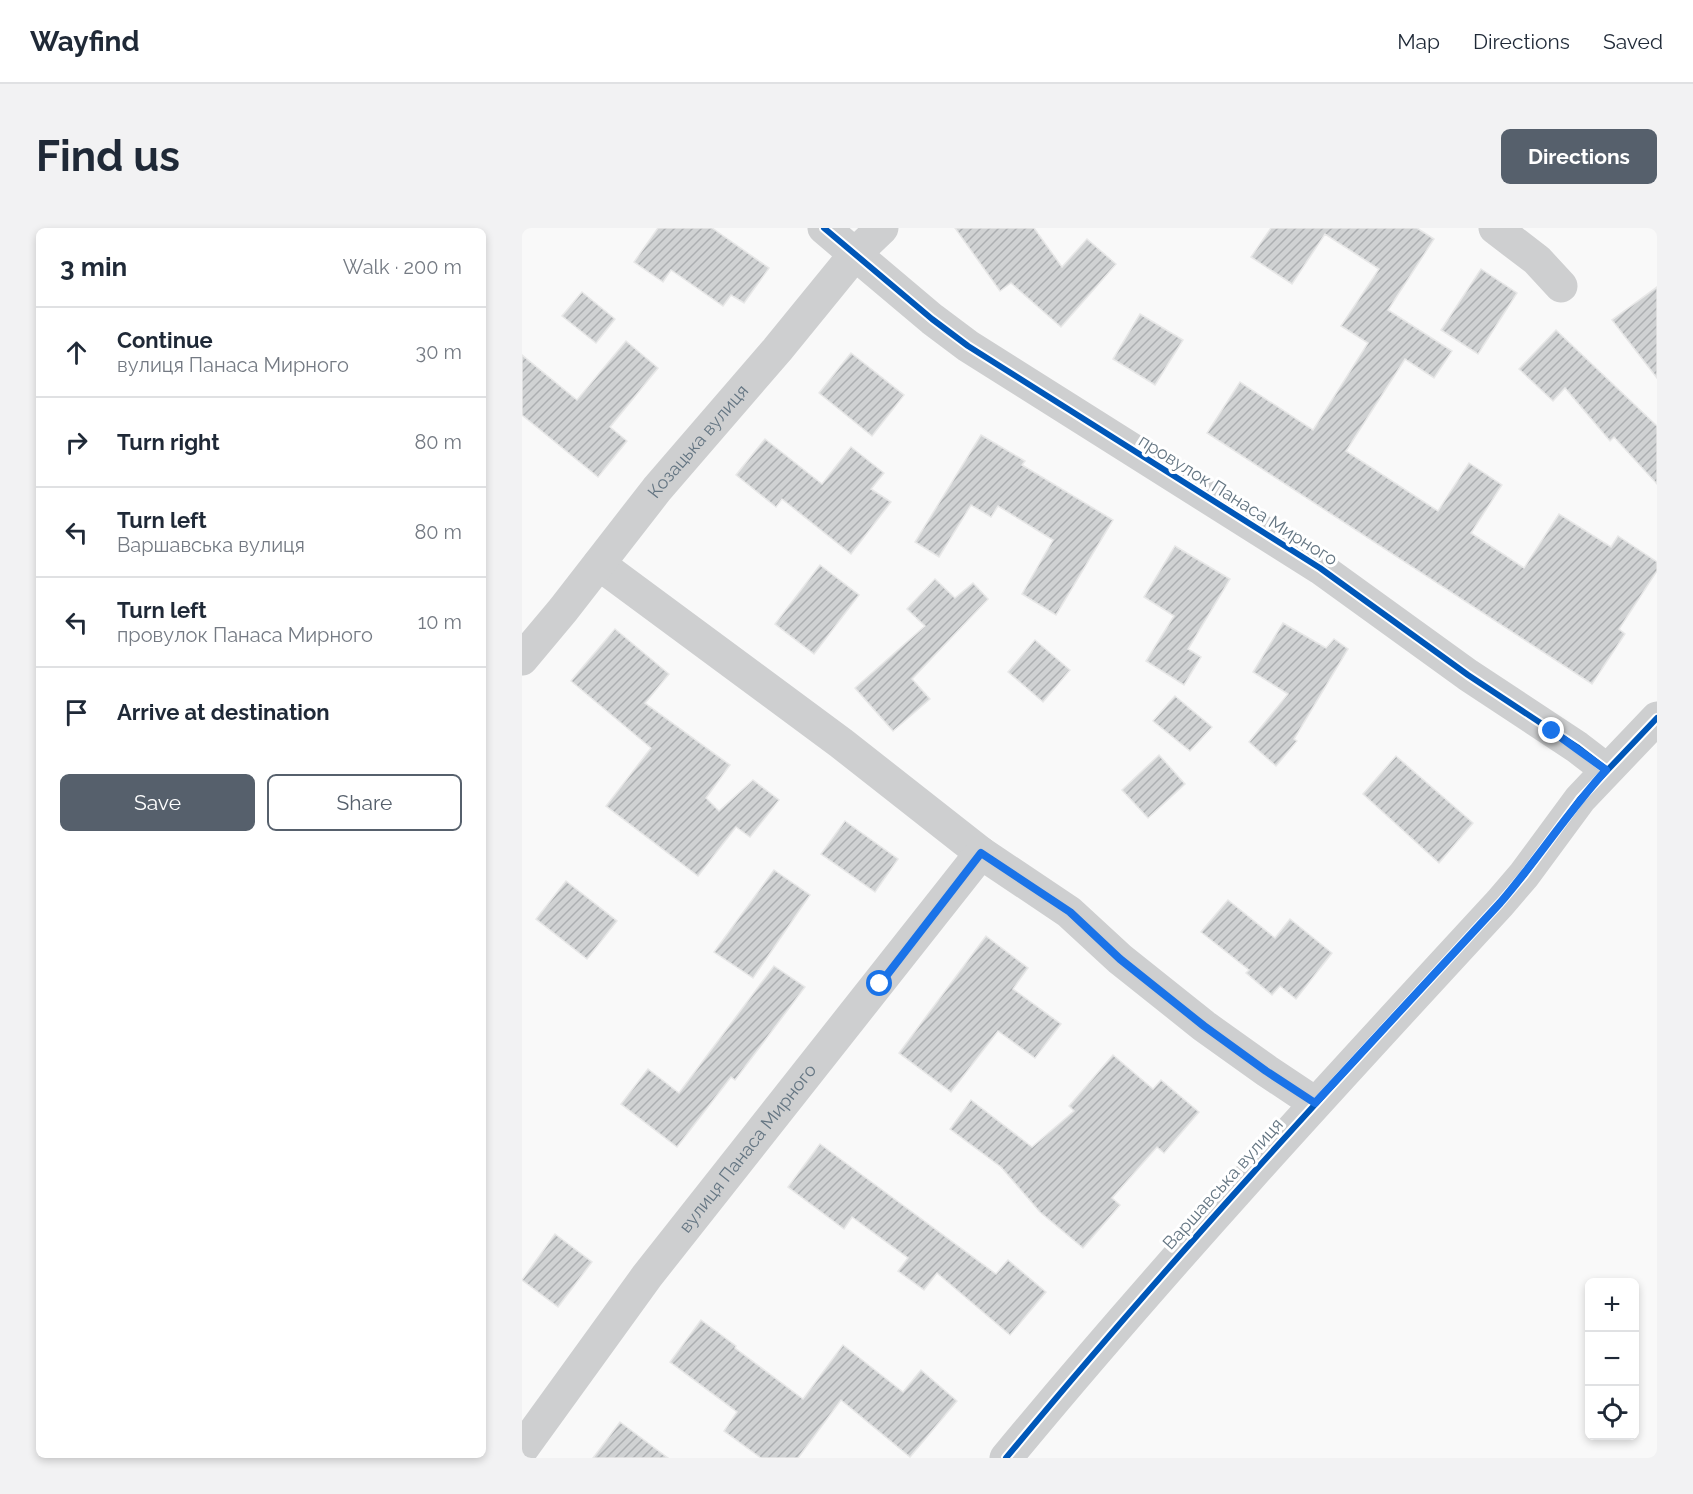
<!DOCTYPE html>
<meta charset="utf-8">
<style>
:root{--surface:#fff;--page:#f2f2f3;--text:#1f2937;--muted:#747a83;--line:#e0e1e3;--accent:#56606c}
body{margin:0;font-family:Raleway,sans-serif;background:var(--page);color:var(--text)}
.controls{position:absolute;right:18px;bottom:18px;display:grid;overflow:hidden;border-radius:9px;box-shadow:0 3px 9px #0003}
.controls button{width:54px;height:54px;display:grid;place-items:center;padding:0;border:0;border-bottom:2px solid var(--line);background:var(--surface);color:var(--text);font:30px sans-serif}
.stop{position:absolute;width:18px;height:18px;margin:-14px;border:4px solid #1a73e8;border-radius:50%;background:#fff}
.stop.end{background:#1a73e8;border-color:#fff;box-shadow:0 2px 6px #0008}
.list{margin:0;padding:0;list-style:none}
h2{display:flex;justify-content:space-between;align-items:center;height:78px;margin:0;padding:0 24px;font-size:26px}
h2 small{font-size:20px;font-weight:400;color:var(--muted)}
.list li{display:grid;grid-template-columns:39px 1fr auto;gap:18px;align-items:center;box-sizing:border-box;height:90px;padding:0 24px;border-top:2px solid var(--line)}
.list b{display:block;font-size:22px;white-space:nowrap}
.list p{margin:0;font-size:20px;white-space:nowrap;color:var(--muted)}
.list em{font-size:20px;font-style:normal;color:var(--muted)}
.actions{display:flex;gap:12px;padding:18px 24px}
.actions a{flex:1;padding:14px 0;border:2px solid var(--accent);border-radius:9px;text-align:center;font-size:21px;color:var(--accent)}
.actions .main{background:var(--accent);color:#fff}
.icon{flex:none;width:33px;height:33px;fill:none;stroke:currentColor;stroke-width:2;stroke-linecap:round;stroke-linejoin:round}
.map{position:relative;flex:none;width:1135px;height:1230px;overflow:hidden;border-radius:9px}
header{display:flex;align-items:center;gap:36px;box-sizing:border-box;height:84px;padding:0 30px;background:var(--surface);border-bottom:2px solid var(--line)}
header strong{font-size:28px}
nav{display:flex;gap:33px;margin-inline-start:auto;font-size:21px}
.intro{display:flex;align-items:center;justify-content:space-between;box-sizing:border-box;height:144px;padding:0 36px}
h1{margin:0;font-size:42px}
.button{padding:15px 27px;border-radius:9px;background:var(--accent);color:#fff;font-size:21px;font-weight:700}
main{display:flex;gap:36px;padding:0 36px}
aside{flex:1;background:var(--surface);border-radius:9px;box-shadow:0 3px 9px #0003}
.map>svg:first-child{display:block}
</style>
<header>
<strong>Wayfind</strong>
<nav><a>Map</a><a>Directions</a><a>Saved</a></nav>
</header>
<div class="intro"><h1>Find us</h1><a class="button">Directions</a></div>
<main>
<aside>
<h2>3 min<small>Walk · 200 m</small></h2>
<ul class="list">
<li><svg class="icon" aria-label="ahead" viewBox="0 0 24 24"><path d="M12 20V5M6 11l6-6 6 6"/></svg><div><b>Continue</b><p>вулиця Панаса Мирного</p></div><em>30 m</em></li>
<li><svg class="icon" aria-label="right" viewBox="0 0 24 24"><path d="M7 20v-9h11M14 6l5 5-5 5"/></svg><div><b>Turn right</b></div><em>80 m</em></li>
<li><svg class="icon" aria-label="left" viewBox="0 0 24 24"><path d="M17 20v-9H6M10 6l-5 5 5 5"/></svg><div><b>Turn left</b><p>Варшавська вулиця</p></div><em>80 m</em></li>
<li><svg class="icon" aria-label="left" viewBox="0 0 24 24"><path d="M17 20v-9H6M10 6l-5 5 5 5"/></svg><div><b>Turn left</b><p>провулок Панаса Мирного</p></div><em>10 m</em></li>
<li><svg class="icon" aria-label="arrive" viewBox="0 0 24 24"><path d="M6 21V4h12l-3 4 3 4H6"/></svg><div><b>Arrive at destination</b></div></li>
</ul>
<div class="actions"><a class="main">Save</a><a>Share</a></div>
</aside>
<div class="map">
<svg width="1135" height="1230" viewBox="0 0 1135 1230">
<defs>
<pattern id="building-hatch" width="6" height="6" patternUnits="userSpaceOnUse" patternTransform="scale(1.5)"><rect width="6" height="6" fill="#d0d2d3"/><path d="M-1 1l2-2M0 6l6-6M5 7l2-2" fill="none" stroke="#acafb1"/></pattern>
</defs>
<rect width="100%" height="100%" fill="#f9f9f9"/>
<g fill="url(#building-hatch)" stroke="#e8e8e8" stroke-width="1.5">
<path d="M 136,0 L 190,0 L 247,40 L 222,75 L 209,67 L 201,78 L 149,42 L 141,54 L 112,34 Z"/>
<path d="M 433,0 L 512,0 L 540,39 L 565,11 L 594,36 L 539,99 L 489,55 L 478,63 Z"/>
<path d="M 749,0 L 895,0 L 912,11 L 866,82 L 930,123 L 912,150 L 883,131 L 824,223 L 916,283 L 947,235 L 980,257 L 949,305 L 1002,340 L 1037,286 L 1089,319 L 1096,308 L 1135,334 L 1135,343 L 1097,401 L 1103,406 L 1070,456 L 685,205 L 718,154 L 791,202 L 846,115 L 819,98 L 857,41 L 803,6 L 770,56 L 729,29 Z"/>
<path d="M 959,41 L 995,65 L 956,126 L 919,102 Z"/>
<path d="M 1135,59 L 1135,150 L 1090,92 Z"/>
<path d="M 60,64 L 93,91 L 74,115 L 40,88 Z"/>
<path d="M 618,86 L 661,112 L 633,157 L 591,131 Z"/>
<path d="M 1034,102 L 1135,198 L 1135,256 L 1092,209 L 1088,213 L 1043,160 L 1031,173 L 997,141 Z"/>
<path d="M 104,113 L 136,140 L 88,199 L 105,213 L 76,249 L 0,187 L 0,127 L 55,172 Z"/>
<path d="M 329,125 L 382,167 L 350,208 L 297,165 Z"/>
<path d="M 459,207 L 503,233 L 500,237 L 591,292 L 534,387 L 500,366 L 531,312 L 476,278 L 469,289 L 449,277 L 417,329 L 393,314 Z"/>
<path d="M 243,211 L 300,256 L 329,219 L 362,245 L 349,261 L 369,274 L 329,326 L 260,271 L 254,279 L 214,247 Z"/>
<path d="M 653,318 L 708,351 L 666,421 L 679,429 L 662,457 L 624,433 L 652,388 L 622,369 Z"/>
<path d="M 298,337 L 337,367 L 292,426 L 253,396 Z"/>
<path d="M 413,351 L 433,370 L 451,355 L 466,371 L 390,451 L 408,471 L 371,503 L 333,460 L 403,398 L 385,381 Z"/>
<path d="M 761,395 L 804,420 L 812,411 L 826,421 L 772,511 L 775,513 L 754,538 L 727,514 L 766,466 L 731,444 Z"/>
<path d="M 93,401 L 147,446 L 123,475 L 208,537 L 184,570 L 197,583 L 231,552 L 257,572 L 228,609 L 214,599 L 176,648 L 84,578 L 129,520 L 49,453 Z"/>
<path d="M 513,412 L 548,442 L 521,474 L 486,444 Z"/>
<path d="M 653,468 L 690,499 L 668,523 L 631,493 Z"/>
<path d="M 637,527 L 663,556 L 626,590 L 600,562 Z"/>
<path d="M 874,528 L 951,595 L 917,635 L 841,566 Z"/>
<path d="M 323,593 L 376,631 L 353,664 L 299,626 Z"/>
<path d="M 252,642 L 288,667 L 231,750 L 192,724 Z"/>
<path d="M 44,653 L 95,693 L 65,731 L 14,691 Z"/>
<path d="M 706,672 L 753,710 L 768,691 L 810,725 L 774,771 L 758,758 L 750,767 L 724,745 L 727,742 L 679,704 Z"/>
<path d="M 464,708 L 506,740 L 491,761 L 539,796 L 513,830 L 476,803 L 429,864 L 377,825 Z"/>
<path d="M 252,738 L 283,759 L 213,852 L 209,849 L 155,919 L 99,876 L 126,841 L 157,865 Z"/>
<path d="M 591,827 L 631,861 L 639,852 L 677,884 L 642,925 L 635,919 L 590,970 L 598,977 L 561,1020 L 518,984 L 479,939 L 428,901 L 449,872 L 510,919 L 552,883 L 547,878 Z"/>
<path d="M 298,916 L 474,1046 L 486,1032 L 524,1064 L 488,1107 L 415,1045 L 402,1062 L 376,1043 L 386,1030 L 330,989 L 322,1001 L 266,959 Z"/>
<path d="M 33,1006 L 70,1034 L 36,1079 L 0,1052 Z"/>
<path d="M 179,1092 L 214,1118 L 213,1120 L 281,1171 L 321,1117 L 381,1164 L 399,1142 L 435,1173 L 388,1229 L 319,1172 L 276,1230 L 239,1230 L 202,1203 L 215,1184 L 148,1134 Z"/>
<path d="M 98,1194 L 146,1230 L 71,1230 Z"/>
</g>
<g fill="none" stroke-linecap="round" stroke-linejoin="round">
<g stroke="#cecfd0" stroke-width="33">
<path d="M 302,0 L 410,91 L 446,118 L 798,340 L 946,447 L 1055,519 L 1085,542"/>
<path d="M 973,0 L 1015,32 L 1039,58"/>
<path d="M 77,336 L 319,515 L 459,625 L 547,684 L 598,731 L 682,798 L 745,843 L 793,875"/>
<path id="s1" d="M 0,431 L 41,382 L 135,261 L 255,122 L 334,25 L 360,0"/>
<path id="s2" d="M 0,1221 L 125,1048 L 459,625"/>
<path d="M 484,1230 C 642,1039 810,857 978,675 L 1002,647 L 1058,571 L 1135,490"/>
</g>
<g stroke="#fff" stroke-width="10">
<g id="cycleway">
<path d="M 302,0 L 410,91 L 446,118 L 798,340 L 946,447 L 1055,519 L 1085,542"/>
<path d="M 484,1230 C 642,1039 810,857 978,675 L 1002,647 L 1058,571 L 1135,490"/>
</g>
</g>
<use href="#cycleway" stroke="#0057b8" stroke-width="6"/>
</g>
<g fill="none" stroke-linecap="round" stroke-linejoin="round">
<path stroke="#1a73e8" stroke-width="8" d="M 358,756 L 459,625 L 548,684 L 598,731 L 682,798 L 744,843 L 793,875 L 978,675 C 1015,632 1046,584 1084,542 L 1030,503"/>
</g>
<g text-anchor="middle" stroke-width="6" stroke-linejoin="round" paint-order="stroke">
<g font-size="18" fill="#657683" stroke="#fff">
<text dy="6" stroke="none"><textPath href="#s1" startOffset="280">Козацька вулиця</textPath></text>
<text transform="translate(716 272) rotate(32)" y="6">провулок Панаса Мирного</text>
<text dy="6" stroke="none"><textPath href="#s2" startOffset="376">вулиця Панаса Мирного</textPath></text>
<text transform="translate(701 956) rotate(-48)" y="6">Варшавська вулиця</text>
</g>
</g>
</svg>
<div class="controls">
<button>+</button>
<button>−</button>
<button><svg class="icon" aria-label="locate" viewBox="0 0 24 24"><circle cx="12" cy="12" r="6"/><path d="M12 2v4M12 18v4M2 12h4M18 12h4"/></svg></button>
</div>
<div class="stop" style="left:358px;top:756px"></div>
<div class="stop end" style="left:1030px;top:503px"></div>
</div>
</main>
